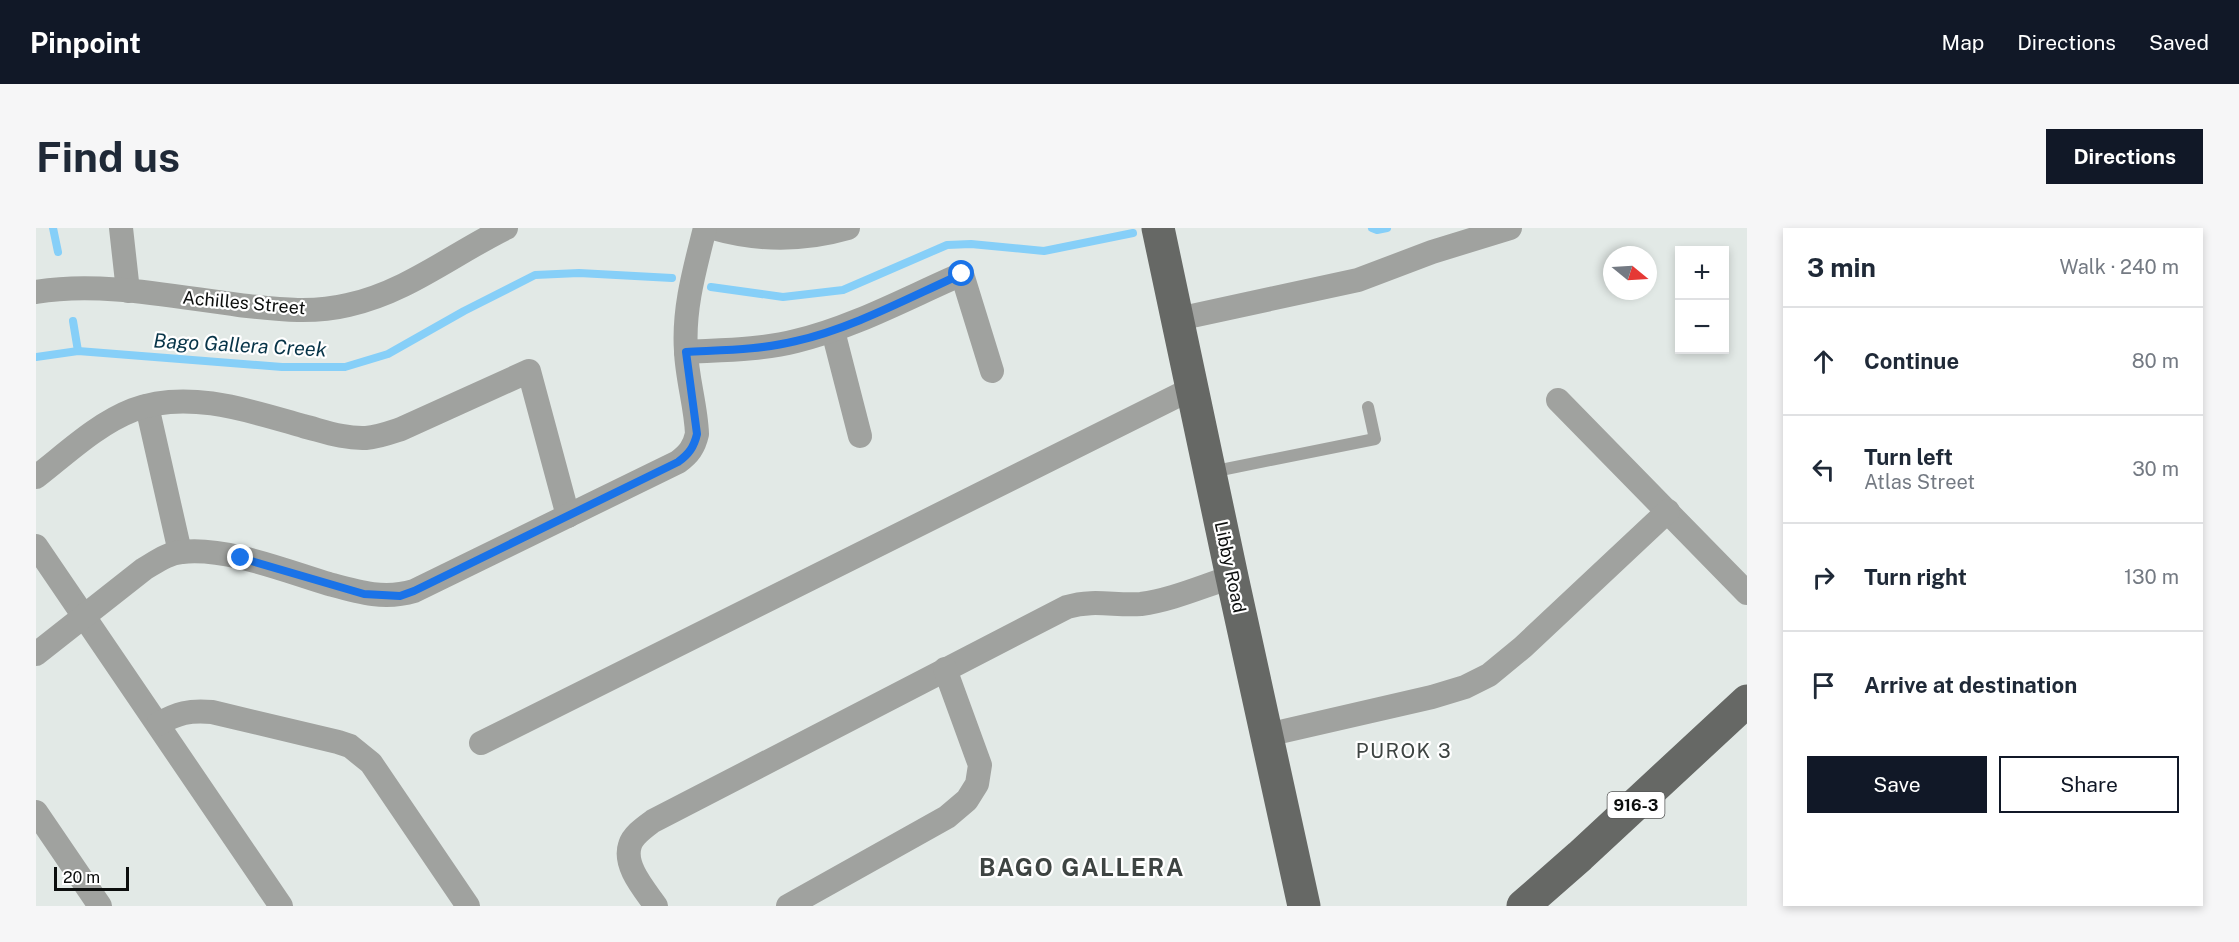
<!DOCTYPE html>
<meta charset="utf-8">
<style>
:root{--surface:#fff;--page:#f6f6f7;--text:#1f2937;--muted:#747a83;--line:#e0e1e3;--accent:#111827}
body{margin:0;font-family:"Public Sans",sans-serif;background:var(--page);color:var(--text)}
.controls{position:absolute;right:18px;top:18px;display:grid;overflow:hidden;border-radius:0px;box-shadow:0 3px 9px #0003}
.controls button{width:54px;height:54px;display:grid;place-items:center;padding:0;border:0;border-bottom:2px solid var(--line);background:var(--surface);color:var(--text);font:30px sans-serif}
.compass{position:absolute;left:1567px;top:18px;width:54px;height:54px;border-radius:50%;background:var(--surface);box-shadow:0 3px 9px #0003;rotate:108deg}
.scale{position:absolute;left:18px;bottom:15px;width:75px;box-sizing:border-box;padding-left:6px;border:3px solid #0c0e0d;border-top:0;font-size:16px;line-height:21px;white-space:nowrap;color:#0c0e0d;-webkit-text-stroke:4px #fff;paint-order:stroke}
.stop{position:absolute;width:18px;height:18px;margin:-14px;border:4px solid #1a73e8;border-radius:50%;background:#fff}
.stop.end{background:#1a73e8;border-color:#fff;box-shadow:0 2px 6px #0008}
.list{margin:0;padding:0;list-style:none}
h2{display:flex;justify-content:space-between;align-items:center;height:78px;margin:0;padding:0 24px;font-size:26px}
h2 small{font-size:20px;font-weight:400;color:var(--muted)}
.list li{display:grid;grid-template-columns:39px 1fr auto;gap:18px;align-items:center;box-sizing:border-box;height:108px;padding:0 24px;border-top:2px solid var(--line)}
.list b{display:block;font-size:22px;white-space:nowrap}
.list p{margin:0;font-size:20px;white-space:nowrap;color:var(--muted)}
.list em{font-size:20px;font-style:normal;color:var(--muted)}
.actions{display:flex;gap:12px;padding:18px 24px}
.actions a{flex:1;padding:14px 0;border:2px solid var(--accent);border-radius:0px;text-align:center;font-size:21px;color:var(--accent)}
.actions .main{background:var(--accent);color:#fff}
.icon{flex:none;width:33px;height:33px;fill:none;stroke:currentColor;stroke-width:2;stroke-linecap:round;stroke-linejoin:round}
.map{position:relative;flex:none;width:1711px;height:678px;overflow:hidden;border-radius:0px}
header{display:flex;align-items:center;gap:36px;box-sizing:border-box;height:84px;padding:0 30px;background:var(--accent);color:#fff}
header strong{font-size:28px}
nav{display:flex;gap:33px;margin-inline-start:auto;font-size:21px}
.intro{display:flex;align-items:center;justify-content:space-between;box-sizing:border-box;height:144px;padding:0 36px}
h1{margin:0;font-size:42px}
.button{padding:15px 27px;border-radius:0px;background:var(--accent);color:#fff;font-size:21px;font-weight:700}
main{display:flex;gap:36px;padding:0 36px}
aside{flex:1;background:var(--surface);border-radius:0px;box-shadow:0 3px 9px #0003}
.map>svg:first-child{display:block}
</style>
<header>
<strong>Pinpoint</strong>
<nav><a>Map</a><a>Directions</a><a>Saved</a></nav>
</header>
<div class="intro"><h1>Find us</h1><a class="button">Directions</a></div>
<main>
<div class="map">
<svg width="1711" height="678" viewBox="0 0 1711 678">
<rect width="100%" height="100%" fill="#e2e9e6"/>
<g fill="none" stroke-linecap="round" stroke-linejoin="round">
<g stroke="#86cff8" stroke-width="8">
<path d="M 17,0 L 22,24"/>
<path d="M 1336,0 L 1341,2 L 1351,0"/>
<path d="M 675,59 L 747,69 L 807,62 L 911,17 L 935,16 L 1008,23 L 1097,5"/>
<path d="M 37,93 L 42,123"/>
<path d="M 0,129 L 42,123 L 246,139 L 309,139 L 352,126 L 428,83 L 499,47 L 543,45 L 636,50"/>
</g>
<path stroke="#a0a29f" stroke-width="12" d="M 1175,244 L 1339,211 L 1332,179"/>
<g stroke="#a0a29f" stroke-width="24">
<path d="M 85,0 L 92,63"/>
<path d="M 677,0 C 722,13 767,13 812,0"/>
<path d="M 0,64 C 64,53 139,69 203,77 C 240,81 275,86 312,77 C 371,64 417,26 470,0"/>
<path d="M 1142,91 L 1322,52 L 1396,24 L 1474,0"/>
<path d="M 797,103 L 824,208"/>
<path d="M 650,124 C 686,122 724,122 760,113 C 816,100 873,69 926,46 L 956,143"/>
<path d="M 1522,172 L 1711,365"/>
<path d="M 111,178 L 144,324"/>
<path d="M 0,249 C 31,225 61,196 97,182 C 151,161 215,183 267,198 C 287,203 308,211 330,210 C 342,209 353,205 365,201 L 493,143 L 532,288"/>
<path d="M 0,318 L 245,678"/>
<path d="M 0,426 L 108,341 C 120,334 132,325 146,324 C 190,319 250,343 293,356 C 322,364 348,372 378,363 L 642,234 C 653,226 658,219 661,206 C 660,178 651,151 650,123 C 647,81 659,40 669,0"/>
<path d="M 122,496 C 142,485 153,482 176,484 L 302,514 L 314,518 L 335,535 L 432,678"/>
<path d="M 1231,507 L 1396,469 L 1429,459 L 1453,447 L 1487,419 L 1632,283"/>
<path d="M 445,515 L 1157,160"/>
<path d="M 0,584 L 64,678"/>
<path d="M 620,678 C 609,662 587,638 594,617 C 597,607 609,599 617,593 L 1031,379 C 1058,371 1079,378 1105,376 C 1136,372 1167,358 1196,349"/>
<path d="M 752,678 L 911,589 L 931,572 L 941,556 L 944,537 L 909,441"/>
</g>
<g stroke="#666865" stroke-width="33">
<path d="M 1122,0 L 1196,349 L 1268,678"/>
<path d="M 1487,678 L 1544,628 L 1711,473"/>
</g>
</g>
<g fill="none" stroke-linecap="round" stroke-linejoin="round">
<path stroke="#1a73e8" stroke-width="8" d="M 205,330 L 328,366 L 364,368 L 378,363 L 642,234 C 653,226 658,219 661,206 L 650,124 C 686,122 724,122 760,113 C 815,101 874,69 926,46"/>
</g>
<g text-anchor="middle" stroke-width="4.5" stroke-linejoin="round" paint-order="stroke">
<rect fill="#fff" stroke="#555656" stroke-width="1.5" x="1571.5" y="564" width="57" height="26" rx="4.5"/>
<g font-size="16" font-weight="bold" fill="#0c0e0d">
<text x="1600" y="583">916-3</text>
</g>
<g font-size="18" fill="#0c0e0d" stroke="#fff">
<text transform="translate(208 75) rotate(5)" y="6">Achilles Street</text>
<text transform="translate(1194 339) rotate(78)" y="6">Libby Road</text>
</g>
<g font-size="20" font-style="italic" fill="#073448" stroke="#fff">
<text transform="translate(204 117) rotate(3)" y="7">Bago Gallera Creek</text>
</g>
<g font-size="20" letter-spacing="1.5" fill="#3e4442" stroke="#fff">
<text x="1368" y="530">PUROK 3</text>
</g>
<g font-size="24" font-weight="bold" letter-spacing="1.5" fill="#3e4442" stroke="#fff">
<text x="1046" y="648">BAGO GALLERA</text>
</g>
</g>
</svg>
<div class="controls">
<button>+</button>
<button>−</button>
</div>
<svg class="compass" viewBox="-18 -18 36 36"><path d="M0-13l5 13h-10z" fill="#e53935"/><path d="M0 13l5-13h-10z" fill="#747a83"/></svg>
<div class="scale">20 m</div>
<div class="stop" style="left:926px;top:46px"></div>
<div class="stop end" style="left:205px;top:330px"></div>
</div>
<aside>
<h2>3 min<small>Walk · 240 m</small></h2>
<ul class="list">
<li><svg class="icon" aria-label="ahead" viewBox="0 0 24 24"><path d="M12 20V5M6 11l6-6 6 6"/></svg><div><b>Continue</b></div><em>80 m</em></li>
<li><svg class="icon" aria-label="left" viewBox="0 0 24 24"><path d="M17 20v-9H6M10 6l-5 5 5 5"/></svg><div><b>Turn left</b><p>Atlas Street</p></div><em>30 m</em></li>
<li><svg class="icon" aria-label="right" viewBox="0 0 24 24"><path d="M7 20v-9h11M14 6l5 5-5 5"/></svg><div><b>Turn right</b></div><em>130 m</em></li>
<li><svg class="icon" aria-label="arrive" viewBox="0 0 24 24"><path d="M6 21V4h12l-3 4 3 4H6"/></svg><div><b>Arrive at destination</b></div></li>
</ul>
<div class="actions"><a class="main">Save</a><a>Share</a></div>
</aside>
</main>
